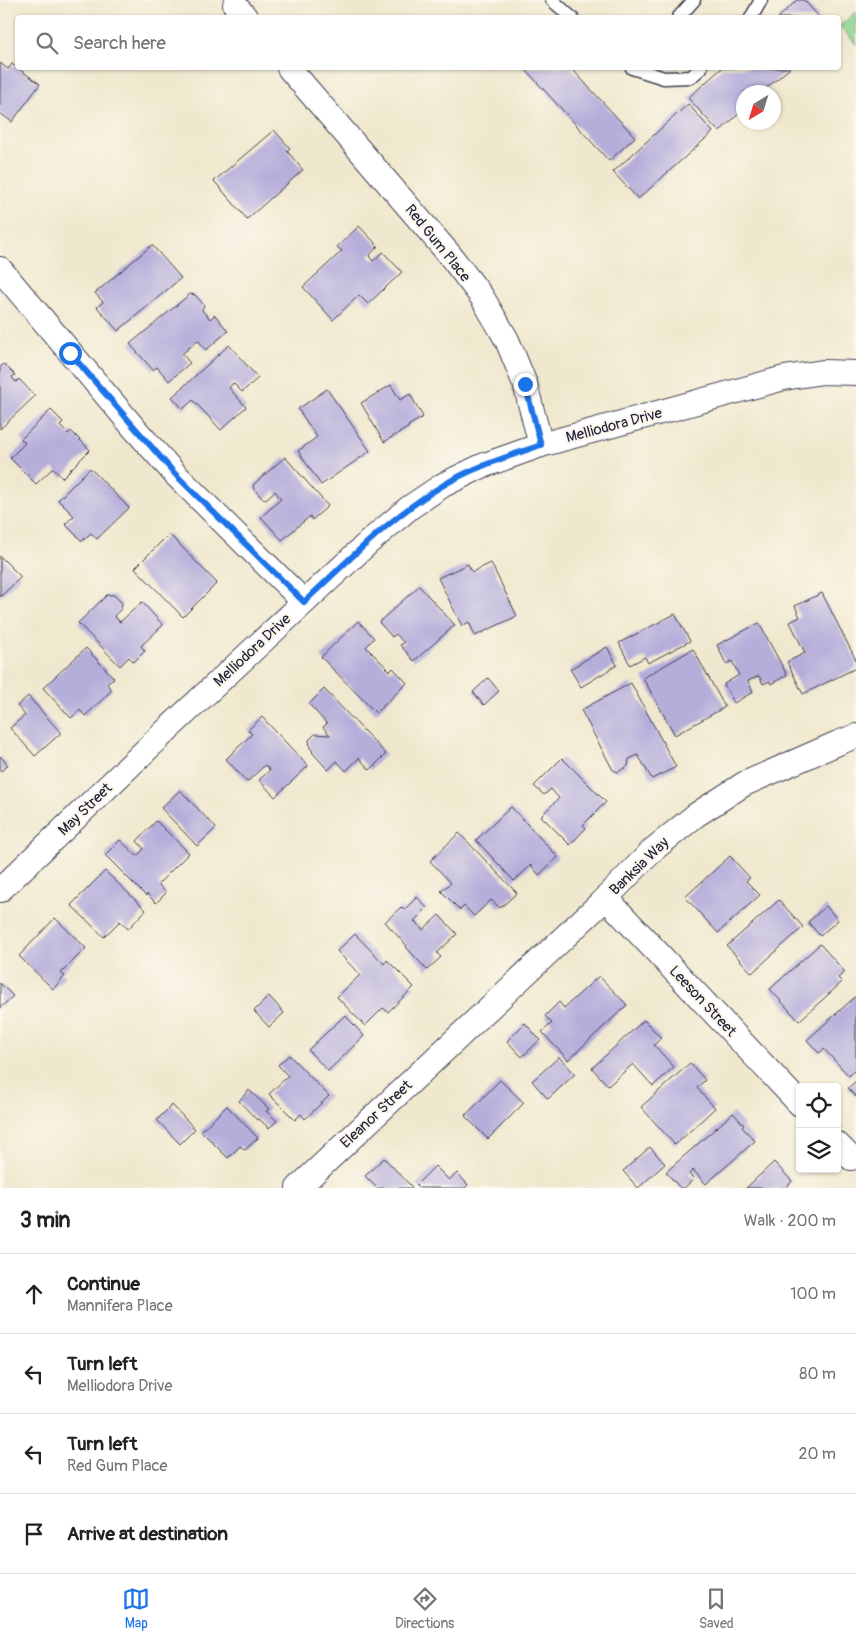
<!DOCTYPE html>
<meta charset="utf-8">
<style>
:root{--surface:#fff;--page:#f6f6f6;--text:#202124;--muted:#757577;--line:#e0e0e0;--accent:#1a73e8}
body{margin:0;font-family:Pangolin,sans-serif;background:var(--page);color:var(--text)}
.controls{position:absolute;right:15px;bottom:15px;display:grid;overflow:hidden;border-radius:5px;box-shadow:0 1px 4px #0004}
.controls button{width:45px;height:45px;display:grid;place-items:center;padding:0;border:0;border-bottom:1px solid var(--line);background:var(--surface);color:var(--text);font:25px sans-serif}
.compass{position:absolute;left:736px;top:85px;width:45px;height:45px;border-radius:50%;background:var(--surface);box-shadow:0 1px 4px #0004;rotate:218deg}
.stop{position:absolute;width:15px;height:15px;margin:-11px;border:4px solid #1a73e8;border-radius:50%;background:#fff}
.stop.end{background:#1a73e8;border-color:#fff;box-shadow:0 1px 5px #0008}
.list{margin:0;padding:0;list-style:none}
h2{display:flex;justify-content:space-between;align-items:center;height:65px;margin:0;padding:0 20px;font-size:21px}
h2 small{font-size:16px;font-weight:400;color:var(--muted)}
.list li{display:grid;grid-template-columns:32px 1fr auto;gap:15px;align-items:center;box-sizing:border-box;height:80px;padding:0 20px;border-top:1px solid var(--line)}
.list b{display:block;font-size:19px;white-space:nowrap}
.list p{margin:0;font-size:16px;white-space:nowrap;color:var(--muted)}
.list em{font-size:16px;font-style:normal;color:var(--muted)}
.icon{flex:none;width:28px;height:28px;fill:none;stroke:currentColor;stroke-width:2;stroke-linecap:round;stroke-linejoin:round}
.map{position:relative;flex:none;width:856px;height:1188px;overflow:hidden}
.search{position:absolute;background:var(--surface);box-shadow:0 1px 4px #0004;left:15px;right:15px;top:15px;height:55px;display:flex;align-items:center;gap:12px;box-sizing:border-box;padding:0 18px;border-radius:5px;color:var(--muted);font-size:19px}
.sheet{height:385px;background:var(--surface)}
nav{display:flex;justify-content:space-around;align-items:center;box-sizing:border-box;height:70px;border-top:1px solid var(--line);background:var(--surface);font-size:14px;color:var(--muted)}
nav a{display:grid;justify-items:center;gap:2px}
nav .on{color:var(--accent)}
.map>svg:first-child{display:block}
</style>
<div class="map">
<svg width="856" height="1188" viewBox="0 0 856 1188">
<rect width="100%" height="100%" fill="#fbf7ec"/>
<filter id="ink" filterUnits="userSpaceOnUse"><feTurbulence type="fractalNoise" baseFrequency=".02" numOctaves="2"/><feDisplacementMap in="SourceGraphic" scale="10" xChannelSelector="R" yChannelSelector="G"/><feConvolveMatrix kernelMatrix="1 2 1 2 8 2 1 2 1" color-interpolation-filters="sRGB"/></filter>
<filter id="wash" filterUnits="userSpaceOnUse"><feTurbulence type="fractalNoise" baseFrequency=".0096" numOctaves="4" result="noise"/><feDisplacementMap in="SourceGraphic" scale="20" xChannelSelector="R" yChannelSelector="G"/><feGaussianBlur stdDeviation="1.12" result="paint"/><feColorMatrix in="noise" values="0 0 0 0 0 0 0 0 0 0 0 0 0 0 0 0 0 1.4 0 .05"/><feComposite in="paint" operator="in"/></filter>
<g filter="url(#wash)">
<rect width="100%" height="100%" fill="#f0e8ce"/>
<path fill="#8fd792" stroke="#587c66" d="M 856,12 L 856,44 L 840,26 Z"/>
<g id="blocks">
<g fill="#b5adda">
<path d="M 797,0 L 804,0 L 820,18 L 778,18 Z"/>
<path d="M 0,63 L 8,69 L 12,64 L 40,84 L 12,122 L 0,113 Z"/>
<path d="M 524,68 L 571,68 L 635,137 L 609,161 Z"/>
<path d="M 722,68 L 790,68 L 762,92 L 744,92 L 744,109 L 719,132 L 688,98 Z"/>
<path d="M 688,104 L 713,132 L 638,199 L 613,172 Z"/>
<path d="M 274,130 L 290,148 L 287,151 L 303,170 L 247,219 L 214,181 Z"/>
<path d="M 359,226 L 378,246 L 369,256 L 373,261 L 383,252 L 402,272 L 368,304 L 359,295 L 333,320 L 303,287 L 342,251 L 337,247 Z"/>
<path d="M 152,245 L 181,278 L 118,331 L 97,307 L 103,302 L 95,293 Z"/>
<path d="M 190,294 L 195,295 L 204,305 L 202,310 L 210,319 L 215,315 L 228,331 L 206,350 L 198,340 L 182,354 L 190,363 L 169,381 L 157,367 L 153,370 L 130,344 Z"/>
<path d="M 229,345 L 258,378 L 242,392 L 233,383 L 229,388 L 246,407 L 221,430 L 193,400 L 183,409 L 172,397 Z"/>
<path d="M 4,364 L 15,375 L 12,377 L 16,382 L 19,379 L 35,396 L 0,429 L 0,367 Z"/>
<path d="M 391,385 L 400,400 L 410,394 L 423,417 L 408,426 L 409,427 L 384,442 L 361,403 Z"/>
<path d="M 327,389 L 370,451 L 321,485 L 298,451 L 317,437 L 298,409 Z"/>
<path d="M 51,410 L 63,422 L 60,426 L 68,434 L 71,431 L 90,450 L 62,478 L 53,468 L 36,484 L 10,458 L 25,443 L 21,439 Z"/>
<path d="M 285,457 L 328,506 L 312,520 L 310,516 L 282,540 L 261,517 L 281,499 L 275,491 L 266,499 L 262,498 L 253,488 L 254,484 Z"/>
<path d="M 90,468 L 129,508 L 97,539 L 91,533 L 82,541 L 65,524 L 74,516 L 58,500 Z"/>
<path d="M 169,534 L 217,583 L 183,617 L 135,568 Z"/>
<path d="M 0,556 L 21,577 L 0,597 Z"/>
<path d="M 491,563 L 517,616 L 475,636 L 469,622 L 462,626 L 438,578 L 468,564 L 472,572 Z"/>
<path d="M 419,586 L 455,625 L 414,661 L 400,645 L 404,643 L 396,634 L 392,637 L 379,622 Z"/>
<path d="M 822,593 L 856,660 L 856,668 L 803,694 L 787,662 L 805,653 L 790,622 L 800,617 L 795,606 Z"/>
<path d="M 107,595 L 114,595 L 122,603 L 121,609 L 114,616 L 120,622 L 142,602 L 163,625 L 141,646 L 145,651 L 134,662 L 129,657 L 120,666 L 78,623 Z"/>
<path d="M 675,614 L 690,641 L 648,663 L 645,657 L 630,665 L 619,643 Z"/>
<path d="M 358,621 L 374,638 L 366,647 L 390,671 L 393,668 L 407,683 L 376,713 L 321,657 Z"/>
<path d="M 759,623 L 787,675 L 771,684 L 770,681 L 763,684 L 759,676 L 748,681 L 753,692 L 734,703 L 724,684 L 739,675 L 732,661 L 726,664 L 717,645 Z"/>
<path d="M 607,647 L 617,665 L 581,687 L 570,669 Z"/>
<path d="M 86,648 L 114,678 L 107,684 L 112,690 L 85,716 L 80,710 L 71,718 L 43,688 Z"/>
<path d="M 693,649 L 725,707 L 675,735 L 643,678 Z"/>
<path d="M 488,678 L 499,691 L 484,705 L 473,692 Z"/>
<path d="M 631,683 L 676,767 L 652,779 L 638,755 L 629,759 L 628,766 L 618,772 L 613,770 L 581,710 Z"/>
<path d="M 324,689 L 386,754 L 370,770 L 359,758 L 346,771 L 337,761 L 328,770 L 312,752 L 313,751 L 310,748 L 309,740 L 315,734 L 330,735 L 323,727 L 327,724 L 309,704 Z"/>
<path d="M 28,696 L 61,733 L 35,756 L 10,728 L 25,715 L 17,706 Z"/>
<path d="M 262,717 L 308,766 L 275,797 L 259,780 L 270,770 L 265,765 L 247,782 L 226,759 L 252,734 L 248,730 Z"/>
<path d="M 0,756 L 8,765 L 0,772 Z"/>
<path d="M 562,758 L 606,802 L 583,825 L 586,828 L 570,845 L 541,816 L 559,798 L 551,789 L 544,795 L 534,786 Z"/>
<path d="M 180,790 L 216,828 L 197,846 L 161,808 Z"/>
<path d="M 511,807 L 558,857 L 539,875 L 531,865 L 514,881 L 476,840 Z"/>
<path d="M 156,821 L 189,853 L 158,884 L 166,893 L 156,903 L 147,894 L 146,896 L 105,855 L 120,840 L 137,856 L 144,849 L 137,841 Z"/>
<path d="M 459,833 L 517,893 L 500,908 L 491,900 L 474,916 L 464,906 L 460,910 L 441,891 L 451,883 L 430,861 Z"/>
<path d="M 730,856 L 750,878 L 746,881 L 760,895 L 718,933 L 685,897 Z"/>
<path d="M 105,871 L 146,910 L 128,929 L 120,921 L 104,937 L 71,905 Z"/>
<path d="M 417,897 L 427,908 L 414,921 L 423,930 L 439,915 L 457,934 L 437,953 L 441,957 L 427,970 L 406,947 L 407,946 L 385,922 L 401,907 L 404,910 Z"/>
<path d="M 779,900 L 803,927 L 752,973 L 727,946 Z"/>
<path d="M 826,906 L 838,920 L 820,936 L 808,922 Z"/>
<path d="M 55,918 L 86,948 L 61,973 L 65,976 L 53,989 L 19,956 Z"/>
<path d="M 355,934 L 384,964 L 387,960 L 414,987 L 388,1012 L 383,1008 L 365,1026 L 337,997 L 360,975 L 337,951 Z"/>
<path d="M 820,944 L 845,972 L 838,978 L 842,982 L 799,1021 L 770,989 Z"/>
<path d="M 599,976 L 627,1005 L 568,1060 L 542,1032 L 552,1023 L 545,1016 L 559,1002 L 564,1008 Z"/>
<path d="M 0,983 L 13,996 L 0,1008 Z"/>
<path d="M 269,996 L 284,1013 L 269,1027 L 254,1011 Z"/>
<path d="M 856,996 L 856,1069 L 849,1076 L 824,1049 L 819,1053 L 807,1040 Z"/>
<path d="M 345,1015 L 364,1036 L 328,1071 L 308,1050 Z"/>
<path d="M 644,1020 L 661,1038 L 654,1045 L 674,1067 L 653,1086 L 633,1064 L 608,1086 L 592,1068 Z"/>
<path d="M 525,1023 L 540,1040 L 522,1057 L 507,1041 Z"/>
<path d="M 289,1055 L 329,1096 L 305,1119 L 301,1114 L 295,1120 L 269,1094 L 288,1076 L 278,1065 Z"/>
<path d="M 559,1057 L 575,1074 L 548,1099 L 532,1081 Z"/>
<path d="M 690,1063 L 705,1080 L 697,1088 L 715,1108 L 675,1145 L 641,1107 Z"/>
<path d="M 500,1080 L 524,1103 L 488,1139 L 465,1116 Z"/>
<path d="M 856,1081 L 856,1097 L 848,1088 Z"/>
<path d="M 249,1090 L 269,1109 L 266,1111 L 277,1121 L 269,1128 L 259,1119 L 257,1120 L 239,1101 Z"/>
<path d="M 172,1105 L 195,1129 L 180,1144 L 157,1120 Z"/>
<path d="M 227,1106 L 258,1138 L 245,1150 L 240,1146 L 228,1158 L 201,1131 Z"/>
<path d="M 733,1113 L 744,1125 L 742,1127 L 755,1141 L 706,1184 L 693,1170 L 689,1174 L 694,1179 L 684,1188 L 680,1188 L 666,1172 Z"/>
<path d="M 650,1147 L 665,1164 L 638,1188 L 623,1171 Z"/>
<path d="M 384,1158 L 412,1187 L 411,1188 L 377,1188 L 365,1176 Z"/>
<path d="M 774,1162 L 792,1181 L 786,1188 L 746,1188 Z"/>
<path d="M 435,1166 L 449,1180 L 457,1173 L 468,1185 L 465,1188 L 419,1188 L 416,1185 Z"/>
</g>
</g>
</g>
<g filter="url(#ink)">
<use href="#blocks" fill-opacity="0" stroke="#414051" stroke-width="1"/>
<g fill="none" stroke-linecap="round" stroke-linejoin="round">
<g stroke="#414051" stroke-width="15">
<g id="service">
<path d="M 552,0 L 572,18"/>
<path d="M 678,18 L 694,0"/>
<path d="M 751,18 L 761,0"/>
<path d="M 632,68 L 664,78 L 691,77 L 701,68"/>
</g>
</g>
<g stroke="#414051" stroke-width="26">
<g id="minor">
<path d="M 235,5 L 246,18"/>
<path d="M 289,68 L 449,254 L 482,297 L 507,340 L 525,384 L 541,445"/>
<path d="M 0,269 L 134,428 L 176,475 L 304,602"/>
<path d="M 0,890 L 169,728 L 369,542 L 409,508 L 443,485 L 482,466 L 541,445 L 784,378 L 823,372 L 856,373"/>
<path d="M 606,898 L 800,1104"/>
<path d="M 837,1144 L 851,1158"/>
<path d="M 298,1188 L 606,898 L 654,849 L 696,815 L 744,784 L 838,743 L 856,736"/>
</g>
</g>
<use href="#service" stroke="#fff" stroke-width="12"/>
<use href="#minor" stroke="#fff" stroke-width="24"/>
</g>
</g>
<g fill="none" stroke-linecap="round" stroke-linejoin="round" filter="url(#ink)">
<path stroke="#1a73e8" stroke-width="6" d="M 70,353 L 176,475 L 304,602 C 348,561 390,517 442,486 C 473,467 507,457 541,445 L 525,384"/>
</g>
<g text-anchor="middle" stroke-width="4.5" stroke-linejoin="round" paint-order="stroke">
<g font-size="15" fill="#22223b" stroke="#fbf7ec">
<text transform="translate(438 243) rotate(51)" y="5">Red Gum Place</text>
<text transform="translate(614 425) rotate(-15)" y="5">Melliodora Drive</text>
<text transform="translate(252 650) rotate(-43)" y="5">Melliodora Drive</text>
<text transform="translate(85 809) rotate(-44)" y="5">May Street</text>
<text transform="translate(639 866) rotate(-44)" y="5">Banksia Way</text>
<text transform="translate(703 1001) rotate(47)" y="5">Leeson Street</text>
<text transform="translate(376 1114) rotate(-43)" y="5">Eleanor Street</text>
</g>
</g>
</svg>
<div class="controls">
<button><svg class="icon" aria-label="locate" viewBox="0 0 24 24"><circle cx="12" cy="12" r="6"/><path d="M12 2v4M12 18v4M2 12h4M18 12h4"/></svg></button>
<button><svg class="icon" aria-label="layers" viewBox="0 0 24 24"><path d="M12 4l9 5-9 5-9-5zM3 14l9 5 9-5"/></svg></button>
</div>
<svg class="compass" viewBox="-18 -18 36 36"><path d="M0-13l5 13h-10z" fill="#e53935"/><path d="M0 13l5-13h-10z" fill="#757577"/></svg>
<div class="stop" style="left:70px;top:353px"></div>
<div class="stop end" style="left:525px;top:384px"></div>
<div class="search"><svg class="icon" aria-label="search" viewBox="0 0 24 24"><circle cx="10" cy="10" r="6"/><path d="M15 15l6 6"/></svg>Search here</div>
</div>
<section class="sheet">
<h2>3 min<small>Walk · 200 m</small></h2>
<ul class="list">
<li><svg class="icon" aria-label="ahead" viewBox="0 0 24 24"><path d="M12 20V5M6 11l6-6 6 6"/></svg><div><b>Continue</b><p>Mannifera Place</p></div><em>100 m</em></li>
<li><svg class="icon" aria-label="left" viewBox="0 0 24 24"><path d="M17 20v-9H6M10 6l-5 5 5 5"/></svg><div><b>Turn left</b><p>Melliodora Drive</p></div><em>80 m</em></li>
<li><svg class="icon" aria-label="left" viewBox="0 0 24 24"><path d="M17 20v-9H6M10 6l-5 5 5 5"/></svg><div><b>Turn left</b><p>Red Gum Place</p></div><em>20 m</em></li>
<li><svg class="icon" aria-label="arrive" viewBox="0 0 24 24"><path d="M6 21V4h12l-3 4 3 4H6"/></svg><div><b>Arrive at destination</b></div></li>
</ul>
</section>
<nav>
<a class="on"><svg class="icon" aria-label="map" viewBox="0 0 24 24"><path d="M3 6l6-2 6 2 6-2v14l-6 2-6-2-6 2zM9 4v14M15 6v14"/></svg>Map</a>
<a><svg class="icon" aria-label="directions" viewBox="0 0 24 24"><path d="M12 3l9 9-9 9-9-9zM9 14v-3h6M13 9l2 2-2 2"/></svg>Directions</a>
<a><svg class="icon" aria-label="saved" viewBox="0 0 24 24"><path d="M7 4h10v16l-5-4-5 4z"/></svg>Saved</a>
</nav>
